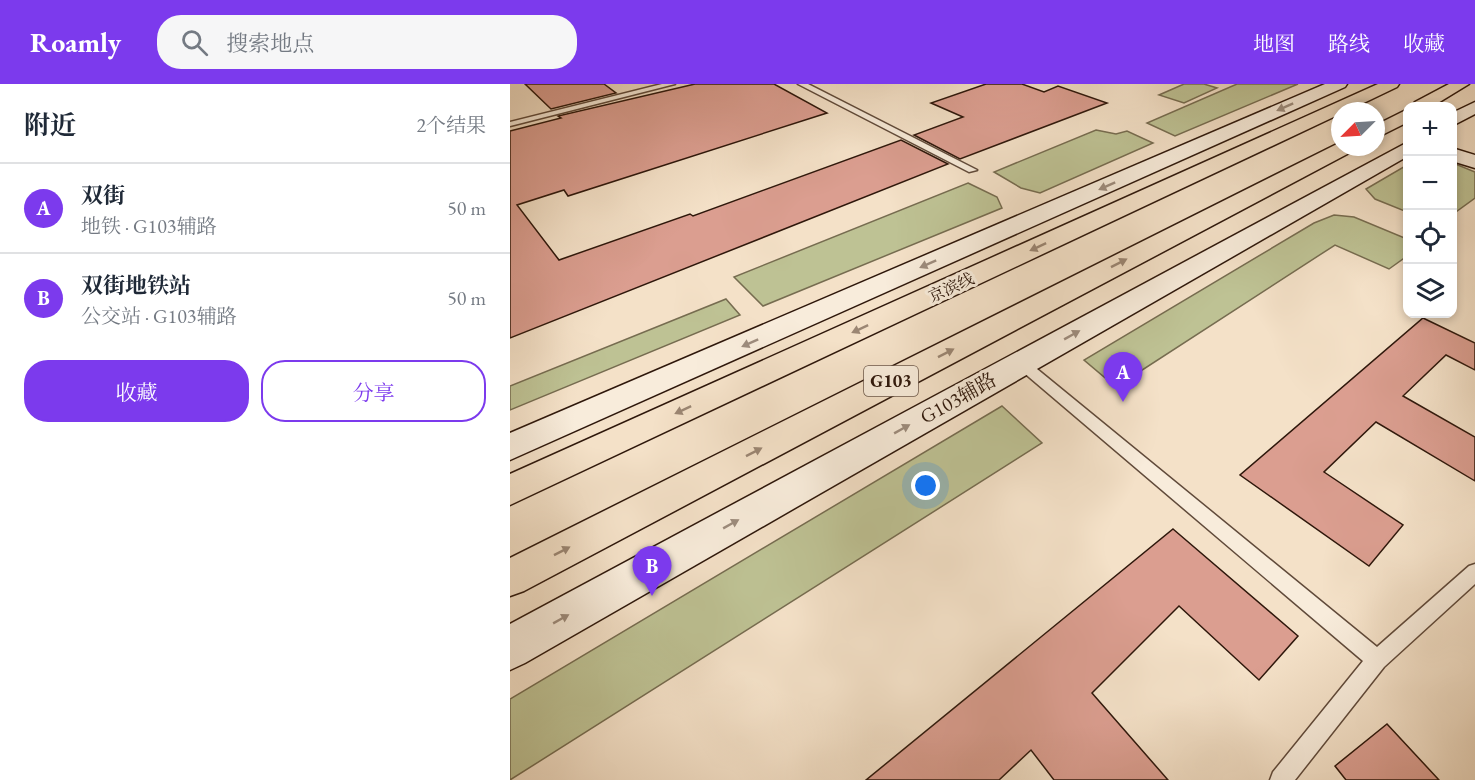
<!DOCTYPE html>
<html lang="zh">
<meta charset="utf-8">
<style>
:root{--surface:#fff;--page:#f6f6f7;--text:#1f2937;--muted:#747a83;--line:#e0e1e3;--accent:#7c3aed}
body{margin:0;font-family:"EB Garamond","Noto Serif SC",serif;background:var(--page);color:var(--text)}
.controls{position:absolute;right:18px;top:18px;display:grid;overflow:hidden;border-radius:12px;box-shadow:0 3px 9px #0003}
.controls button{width:54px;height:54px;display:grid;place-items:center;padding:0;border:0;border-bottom:2px solid var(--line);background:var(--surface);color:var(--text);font:30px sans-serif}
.compass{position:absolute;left:821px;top:18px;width:54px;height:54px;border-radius:50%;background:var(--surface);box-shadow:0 3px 9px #0003;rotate:246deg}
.you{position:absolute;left:416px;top:402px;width:21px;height:21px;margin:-15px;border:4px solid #fff;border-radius:50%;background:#1a73e8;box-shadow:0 0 0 9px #1a73e833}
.badge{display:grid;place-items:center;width:39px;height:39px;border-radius:50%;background:var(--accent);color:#fff;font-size:20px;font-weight:700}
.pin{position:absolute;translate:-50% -50px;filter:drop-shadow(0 2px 3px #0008)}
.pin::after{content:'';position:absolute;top:32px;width:21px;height:18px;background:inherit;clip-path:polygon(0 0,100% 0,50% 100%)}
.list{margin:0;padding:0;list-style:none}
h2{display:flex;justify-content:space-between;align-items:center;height:78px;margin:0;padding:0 24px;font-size:26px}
h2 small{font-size:20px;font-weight:400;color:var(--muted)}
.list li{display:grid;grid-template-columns:39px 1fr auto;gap:18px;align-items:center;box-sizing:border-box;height:90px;padding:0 24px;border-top:2px solid var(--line)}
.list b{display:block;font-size:22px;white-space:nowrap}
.list p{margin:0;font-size:20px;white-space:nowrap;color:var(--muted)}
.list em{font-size:20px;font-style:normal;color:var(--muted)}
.actions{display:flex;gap:12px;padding:18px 24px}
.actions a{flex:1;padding:14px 0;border:2px solid var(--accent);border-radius:24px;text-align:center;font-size:21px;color:var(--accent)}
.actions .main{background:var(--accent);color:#fff}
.icon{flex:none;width:33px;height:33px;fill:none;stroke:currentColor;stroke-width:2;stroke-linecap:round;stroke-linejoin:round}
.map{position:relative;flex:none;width:965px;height:696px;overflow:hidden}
header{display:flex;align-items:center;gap:36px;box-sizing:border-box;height:84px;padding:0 30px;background:var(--accent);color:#fff}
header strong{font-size:28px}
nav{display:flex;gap:33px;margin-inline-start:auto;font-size:21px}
.search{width:420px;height:54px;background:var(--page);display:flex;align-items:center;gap:15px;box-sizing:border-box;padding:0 21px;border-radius:24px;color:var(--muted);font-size:22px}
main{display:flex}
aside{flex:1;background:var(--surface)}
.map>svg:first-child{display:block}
</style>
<header>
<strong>Roamly</strong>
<div class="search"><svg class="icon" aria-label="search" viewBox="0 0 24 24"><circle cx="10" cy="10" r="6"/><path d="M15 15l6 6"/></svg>搜索地点</div>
<nav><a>地图</a><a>路线</a><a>收藏</a></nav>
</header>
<main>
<aside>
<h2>附近<small>2个结果</small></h2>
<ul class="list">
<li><span class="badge">A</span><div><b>双街</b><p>地铁 · G103辅路</p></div><em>50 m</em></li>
<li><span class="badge">B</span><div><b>双街地铁站</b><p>公交站 · G103辅路</p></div><em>50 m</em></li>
</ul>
<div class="actions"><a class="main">收藏</a><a>分享</a></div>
</aside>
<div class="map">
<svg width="965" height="696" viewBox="0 0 965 696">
<rect width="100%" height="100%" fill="#f4e1c8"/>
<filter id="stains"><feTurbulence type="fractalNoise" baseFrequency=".00333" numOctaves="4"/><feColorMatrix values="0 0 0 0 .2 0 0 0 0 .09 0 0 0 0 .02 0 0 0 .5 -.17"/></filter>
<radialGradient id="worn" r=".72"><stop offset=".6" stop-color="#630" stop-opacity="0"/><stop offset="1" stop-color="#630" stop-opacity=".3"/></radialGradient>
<g fill="#bec294" stroke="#766c50" stroke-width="1.5">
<path d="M 674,0 L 694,0 L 707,4 L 674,19 L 649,11 Z"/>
<path d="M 727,0 L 788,0 L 665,52 L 637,39 Z"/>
<path d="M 586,46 L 606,50 L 617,47 L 643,59 L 530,109 L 511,104 L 484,88 Z"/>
<path d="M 943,79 L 965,88 L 965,114 L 943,130 Z"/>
<path d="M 897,81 L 897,128 L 865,115 L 856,105 Z"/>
<path d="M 458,99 L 487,113 L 492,124 L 253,222 L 224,193 Z"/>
<path d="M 824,131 L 844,133 L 897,155 L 897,172 L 879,185 L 825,161 L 606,303 L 574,276 L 804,139 Z"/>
<path d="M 216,215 L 230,231 L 0,326 L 0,302 Z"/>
<path d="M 492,322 L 532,359 L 0,696 L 0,615 Z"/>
</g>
<g fill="#db9e90" stroke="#2e170b" stroke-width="1.5">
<path d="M 15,0 L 94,0 L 106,9 L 41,25 Z"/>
<path d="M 185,0 L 264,0 L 317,29 L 58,112 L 54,106 L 7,121 L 49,176 L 180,130 L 183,132 L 391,56 L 438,80 L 0,254 L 0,47 L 51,34 L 48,32 Z"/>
<path d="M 476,0 L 512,0 L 534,8 L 548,2 L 597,19 L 450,75 L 404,51 L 453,33 L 421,19 Z"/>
<path d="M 913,234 L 965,259 L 965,286 L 936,271 L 893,312 L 965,353 L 965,397 L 866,338 L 814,388 L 893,441 L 859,482 L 730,391 Z"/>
<path d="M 663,445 L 788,552 L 749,596 L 669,522 L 582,609 L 658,696 L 544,696 L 521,666 L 489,696 L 356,696 Z"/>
<path d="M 877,640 L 929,696 L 836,696 L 825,682 Z"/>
</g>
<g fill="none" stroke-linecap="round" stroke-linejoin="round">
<g stroke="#604a3a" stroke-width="3">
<g id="lane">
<path d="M 152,0 L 165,0 L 0,42 L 0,38 Z"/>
<path d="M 288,0 L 298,0 L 467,86 L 459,88 Z"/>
<path d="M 511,274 L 516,276 L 867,563 L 959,482 L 965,480 L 965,500 L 874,583 L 785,696 L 760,696 L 763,688 L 853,577 L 506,282 L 504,279 Z"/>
</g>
</g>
<g stroke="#2e170b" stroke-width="3">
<g id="secondary">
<path d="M 815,0 L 837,0 L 835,3 L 0,376 L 0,349 Z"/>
<path d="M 965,18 L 965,30 L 942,42 L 942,29 Z"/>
<path d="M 898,58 L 898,72 L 15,579 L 0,586 L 0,540 Z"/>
<path d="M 942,64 L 965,71 L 965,84 L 942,77 Z"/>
</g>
</g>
<g stroke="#2e170b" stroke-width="3">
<g id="highway">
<path d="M 868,0 L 889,0 L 887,3 L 837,27 L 830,27 L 830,30 L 0,421 L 0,390 Z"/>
<path d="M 939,0 L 959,0 L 923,22 L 902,22 L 905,18 Z"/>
<path d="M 898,25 L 898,38 L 866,54 L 866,41 Z"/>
<path d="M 829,59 L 830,63 L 846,63 L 843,67 L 14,507 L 0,512 L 0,474 Z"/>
</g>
</g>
<use href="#lane" fill="#f8ecdb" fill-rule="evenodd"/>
<use href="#secondary" fill="#f8ecdb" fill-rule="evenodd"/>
<use href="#highway" fill="#f4e1c8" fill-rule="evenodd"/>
</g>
<defs><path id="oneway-solid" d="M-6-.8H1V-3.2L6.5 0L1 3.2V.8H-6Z" transform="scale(1.5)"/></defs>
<g fill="#9d8c7d">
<use href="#oneway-solid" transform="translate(775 23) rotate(156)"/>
<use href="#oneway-solid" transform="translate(597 102) rotate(156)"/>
<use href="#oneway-solid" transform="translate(418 180) rotate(156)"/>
<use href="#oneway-solid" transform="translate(562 251) rotate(-29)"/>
<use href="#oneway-solid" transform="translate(240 259) rotate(156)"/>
<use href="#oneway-solid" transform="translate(392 345) rotate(-29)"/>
<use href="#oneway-solid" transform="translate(221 440) rotate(-29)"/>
<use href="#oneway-solid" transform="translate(51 535) rotate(-29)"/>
</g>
<g fill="#9b8673">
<use href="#oneway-solid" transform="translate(528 163) rotate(155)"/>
<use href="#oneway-solid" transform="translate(609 179) rotate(-27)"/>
<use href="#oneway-solid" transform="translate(350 245) rotate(155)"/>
<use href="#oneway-solid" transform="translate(436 269) rotate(-27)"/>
<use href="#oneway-solid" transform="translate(173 326) rotate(155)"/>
<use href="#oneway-solid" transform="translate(244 368) rotate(-27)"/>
<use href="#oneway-solid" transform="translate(52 467) rotate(-27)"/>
</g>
<g text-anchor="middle" stroke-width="6" stroke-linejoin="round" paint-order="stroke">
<g font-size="16" fill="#2e170b" stroke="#f8ecdb">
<text transform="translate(441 203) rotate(-25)" y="6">京滨线</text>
</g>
<rect fill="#f8ecdb" stroke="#6b5749" stroke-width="1.5" x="354" y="282" width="54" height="30" rx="4.5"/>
<g font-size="18" font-weight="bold" fill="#2e170b">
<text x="381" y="303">G103</text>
</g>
<g font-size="20" fill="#2e170b" stroke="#f8ecdb">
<text transform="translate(448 314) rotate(-29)" y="7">G103辅路</text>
</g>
</g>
<rect width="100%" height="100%" filter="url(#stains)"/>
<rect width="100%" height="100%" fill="url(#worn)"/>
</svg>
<div class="controls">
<button>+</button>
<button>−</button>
<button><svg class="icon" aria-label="locate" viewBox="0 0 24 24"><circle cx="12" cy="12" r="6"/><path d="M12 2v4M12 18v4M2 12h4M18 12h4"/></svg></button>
<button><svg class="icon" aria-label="layers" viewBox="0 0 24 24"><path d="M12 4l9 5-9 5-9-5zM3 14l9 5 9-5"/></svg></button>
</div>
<svg class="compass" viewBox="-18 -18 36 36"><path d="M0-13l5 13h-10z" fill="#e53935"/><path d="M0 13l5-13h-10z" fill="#747a83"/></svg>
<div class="you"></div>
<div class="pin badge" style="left:613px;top:318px">A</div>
<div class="pin badge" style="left:142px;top:512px">B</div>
</div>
</main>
